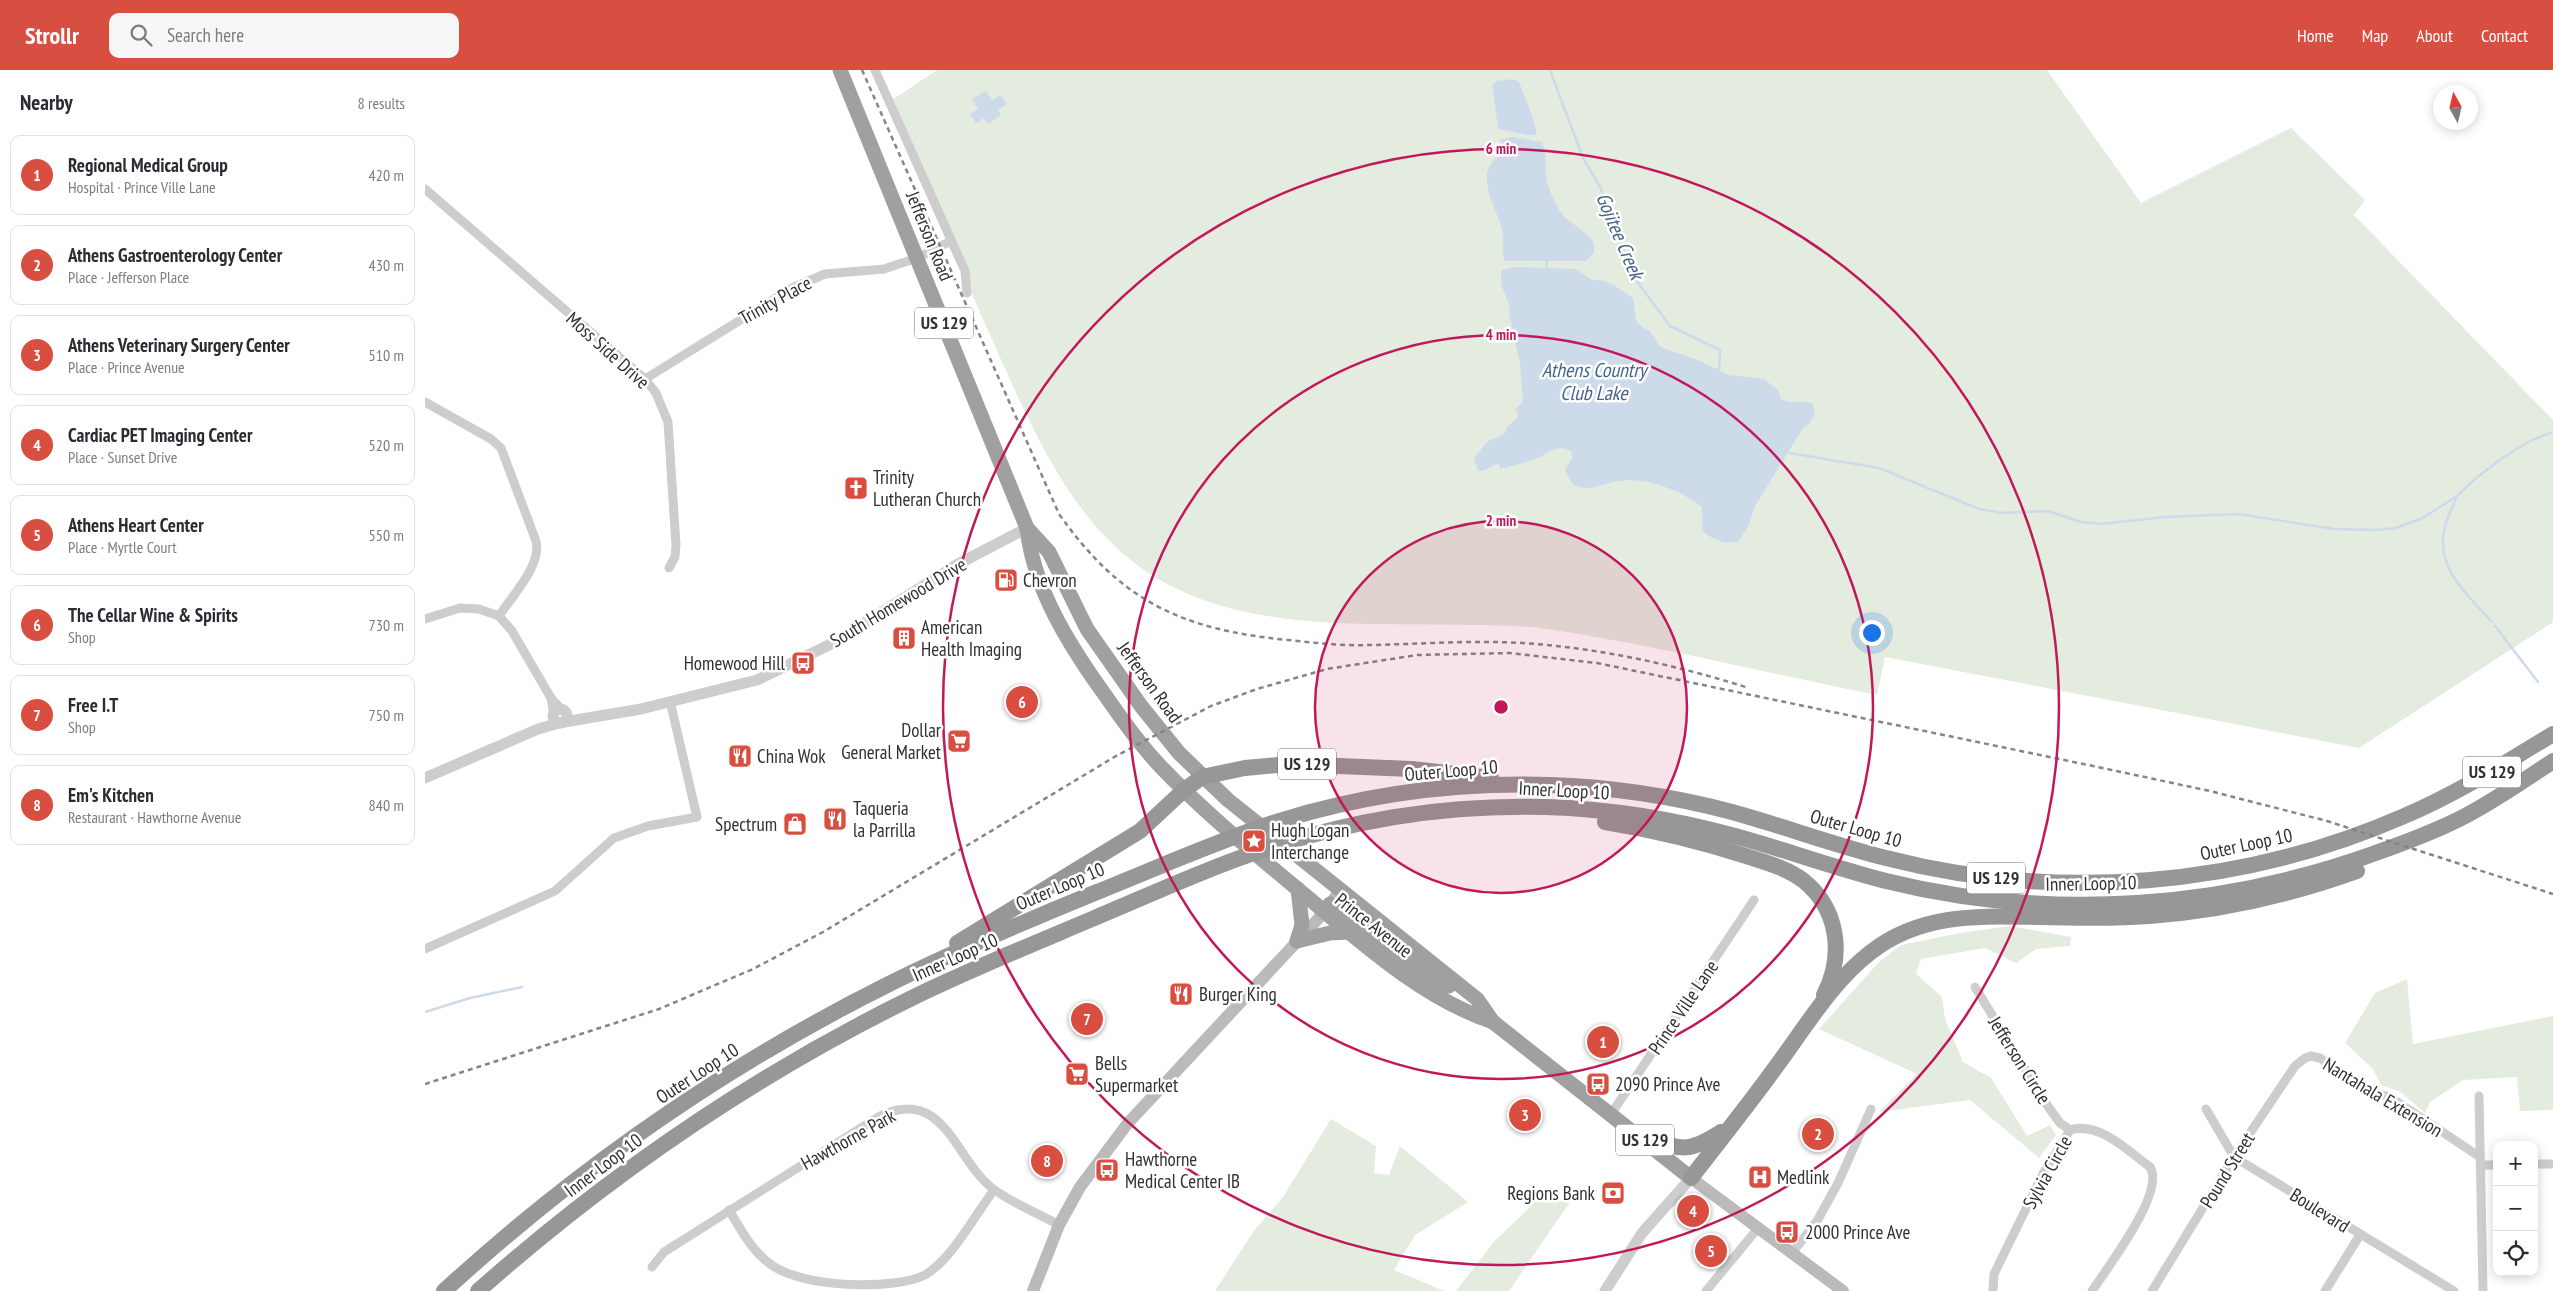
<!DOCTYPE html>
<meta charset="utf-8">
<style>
:root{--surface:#fff;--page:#f7f7f7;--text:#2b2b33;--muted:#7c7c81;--line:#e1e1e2;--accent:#d84f41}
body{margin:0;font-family:"PT Sans Narrow",sans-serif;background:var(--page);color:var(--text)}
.controls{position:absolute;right:15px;bottom:15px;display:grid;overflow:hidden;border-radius:10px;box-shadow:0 2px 12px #0003}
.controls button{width:45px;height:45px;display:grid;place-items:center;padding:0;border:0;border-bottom:1px solid var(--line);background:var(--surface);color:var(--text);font:25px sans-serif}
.compass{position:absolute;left:2008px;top:15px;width:45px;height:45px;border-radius:50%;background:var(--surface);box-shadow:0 2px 12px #0003;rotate:352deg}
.you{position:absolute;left:1446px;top:562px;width:18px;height:18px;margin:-12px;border:4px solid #fff;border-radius:50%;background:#1a73e8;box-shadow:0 0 0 8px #1a73e833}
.badge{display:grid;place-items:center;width:32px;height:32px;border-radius:50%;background:var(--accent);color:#fff;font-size:16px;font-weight:700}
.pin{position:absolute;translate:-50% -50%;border:2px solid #fff;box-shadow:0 1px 5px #0006}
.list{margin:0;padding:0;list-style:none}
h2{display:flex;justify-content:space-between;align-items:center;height:65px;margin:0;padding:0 20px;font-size:21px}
h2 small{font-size:16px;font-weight:400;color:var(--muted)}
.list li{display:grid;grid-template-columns:32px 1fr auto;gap:15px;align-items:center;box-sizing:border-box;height:80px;margin:0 10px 10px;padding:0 10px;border:1px solid var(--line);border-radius:10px}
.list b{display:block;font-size:19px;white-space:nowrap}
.list p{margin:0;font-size:16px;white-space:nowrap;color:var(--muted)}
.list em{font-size:16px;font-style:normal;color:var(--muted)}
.icon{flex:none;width:28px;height:28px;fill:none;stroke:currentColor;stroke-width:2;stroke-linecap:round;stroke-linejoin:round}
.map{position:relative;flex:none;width:2128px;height:1221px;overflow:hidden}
header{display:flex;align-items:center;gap:30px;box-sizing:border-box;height:70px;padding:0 25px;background:var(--accent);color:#fff}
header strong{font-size:24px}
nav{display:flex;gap:28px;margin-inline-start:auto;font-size:18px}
.search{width:350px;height:45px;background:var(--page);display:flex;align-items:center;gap:12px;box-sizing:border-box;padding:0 18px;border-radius:10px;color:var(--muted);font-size:19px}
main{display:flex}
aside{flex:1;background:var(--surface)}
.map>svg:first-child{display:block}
</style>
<header>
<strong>Strollr</strong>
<div class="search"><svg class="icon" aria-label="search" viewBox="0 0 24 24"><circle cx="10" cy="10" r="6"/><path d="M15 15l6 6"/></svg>Search here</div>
<nav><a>Home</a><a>Map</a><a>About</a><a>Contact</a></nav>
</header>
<main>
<aside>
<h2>Nearby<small>8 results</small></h2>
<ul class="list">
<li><span class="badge">1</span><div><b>Regional Medical Group</b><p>Hospital · Prince Ville Lane</p></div><em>420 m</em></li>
<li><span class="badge">2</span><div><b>Athens Gastroenterology Center</b><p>Place · Jefferson Place</p></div><em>430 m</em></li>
<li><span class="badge">3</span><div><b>Athens Veterinary Surgery Center</b><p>Place · Prince Avenue</p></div><em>510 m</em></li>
<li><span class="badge">4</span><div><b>Cardiac PET Imaging Center</b><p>Place · Sunset Drive</p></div><em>520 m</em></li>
<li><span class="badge">5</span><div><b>Athens Heart Center</b><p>Place · Myrtle Court</p></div><em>550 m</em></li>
<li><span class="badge">6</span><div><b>The Cellar Wine &amp; Spirits</b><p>Shop</p></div><em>730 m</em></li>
<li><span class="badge">7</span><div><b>Free I.T</b><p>Shop</p></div><em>750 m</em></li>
<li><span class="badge">8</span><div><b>Em's Kitchen</b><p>Restaurant · Hawthorne Avenue</p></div><em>840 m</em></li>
</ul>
</aside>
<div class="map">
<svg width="2128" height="1221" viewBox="0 0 2128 1221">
<rect width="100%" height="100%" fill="#fff"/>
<g fill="#e4ecdf">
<path d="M 512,0 L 1622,0 L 1716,133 L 1866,58 L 1940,130 L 1929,145 L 2128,350 L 2128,552 L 1934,678 L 1460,587 L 1452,625 C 1339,603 1228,574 1115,558 C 1092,555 1068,556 1045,555 C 926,552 787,566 693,479 C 631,423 595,331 561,256 C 531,188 501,120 471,53 L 464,32 Z"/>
<path d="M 1585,856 L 1646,867 L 1645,876 L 1611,879 L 1591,893 L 1560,878 L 1496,889 L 1491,904 L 1517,927 L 1520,949 L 1538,992 L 1566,1008 L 1602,1066 L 1625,1055 L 1631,1065 L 1614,1088 L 1545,1030 L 1454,1042 L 1492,1004 L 1394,959 L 1454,892 L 1476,875 L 1535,863 Z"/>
<path d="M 1982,909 L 1988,974 L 2128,946 L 2128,1040 L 2095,1041 L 2092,1007 L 2038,1010 L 2005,1032 L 2000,1043 L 1974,1021 L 1956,1015 L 1948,999 L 1920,973 L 1950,923 Z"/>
<path d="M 906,1049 L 951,1076 L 949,1103 L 964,1105 L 975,1076 L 1043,1132 L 990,1165 L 969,1200 L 1019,1221 L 790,1221 L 828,1162 L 858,1127 Z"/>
<path d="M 1112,1130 L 1145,1132 L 1084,1221 L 1031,1221 L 1068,1173 Z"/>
</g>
<g fill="#cddaea">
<path d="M 1088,9 L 1094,12 L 1108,48 L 1112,65 L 1102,65 L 1074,59 L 1073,57 L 1067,15 L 1072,11 Z"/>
<path d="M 561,21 L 567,30 L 576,25 L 582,34 L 573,40 L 576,45 L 563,54 L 559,48 L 551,53 L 545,44 L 553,39 L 547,29 Z"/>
<path d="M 1087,67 L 1117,72 C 1123,87 1119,101 1123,115 C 1126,125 1134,143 1142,149 C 1151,157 1162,162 1169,173 L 1169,183 L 1161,191 L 1080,191 C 1076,182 1079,170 1077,160 C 1073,142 1060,124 1062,104 C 1064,90 1080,85 1075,70 Z"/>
<path d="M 1090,197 L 1151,199 L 1167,210 L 1180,211 L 1189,215 L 1208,228 L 1211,250 L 1217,257 L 1225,261 L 1235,277 L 1273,290 L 1304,305 L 1339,309 L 1353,320 L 1356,329 C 1367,335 1378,329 1388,334 L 1390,344 L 1384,354 L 1378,358 L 1330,436 L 1323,457 L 1313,472 C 1300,474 1286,470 1277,460 L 1277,437 C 1254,419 1218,405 1189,412 C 1174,415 1164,422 1148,415 L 1140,400 L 1147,388 L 1146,381 C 1133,373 1122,384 1110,389 C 1099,393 1086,396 1075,399 L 1074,394 C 1065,395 1064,401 1053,401 L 1049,388 L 1062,372 L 1080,363 L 1082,357 L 1093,347 L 1091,339 L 1098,331 L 1095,294 L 1084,243 C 1086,227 1072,220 1077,200 Z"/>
</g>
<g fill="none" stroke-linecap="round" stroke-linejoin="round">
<g stroke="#cddaea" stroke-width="2.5">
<path d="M 1125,0 L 1158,88 L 1175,117 L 1208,206 L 1245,256 L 1295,280 L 1294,300"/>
<path d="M 1121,198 L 1122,192"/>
<path d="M 1364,383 L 1454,398 L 1554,439 L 1577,443 L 1623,441 L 1656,452 L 1676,454 L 1740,447 L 1813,444 L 1909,459 L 1951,460 L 1971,458 L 1998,448 L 2032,426 L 2050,409 L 2077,388 L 2107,370 L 2128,362"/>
<path d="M 2031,428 C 2028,437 2022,447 2020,456 C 2009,497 2041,523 2066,551"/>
<path d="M 2070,556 L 2113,612"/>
<path d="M 0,942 L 45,928 L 97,917"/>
</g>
<g stroke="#cdcdcd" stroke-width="9">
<path d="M 450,0 L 540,201 L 542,223"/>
<path d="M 0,119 L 220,309 L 231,323 L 243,352 L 251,475 L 250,487 L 244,498"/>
<path d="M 220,309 L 367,218 L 400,204 L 459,199 L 492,188 L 526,171"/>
<path d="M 0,332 L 66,369 L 76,378 L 111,471 C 117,495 87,526 74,546"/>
<path d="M 0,549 L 35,538 L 54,539 L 74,546 L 87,561 L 126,628 L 137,640"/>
<path d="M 126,628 L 129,645"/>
<path d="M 0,879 L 130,821 L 189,768 L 223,756 L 272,747 L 245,631"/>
<path d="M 1550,917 L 1622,1035 L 1635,1053 L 1645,1060"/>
<path d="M 2054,1026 L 2058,1221"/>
<path d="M 1781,1039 L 1809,1087 L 2029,1221"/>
<path d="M 1186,1044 L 1329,830"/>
<path d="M 2109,1094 L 2128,1094"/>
<path d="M 2055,1095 L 2072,1095"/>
<path d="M 304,1140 C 316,1160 328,1183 348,1196 C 379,1217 467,1221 500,1205 C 527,1189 550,1145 569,1120"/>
<path d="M 1367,1183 L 1392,1151 L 1413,1113 L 1446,1039"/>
<path d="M 227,1197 L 239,1182 L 455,1046 C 519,1016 530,1089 567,1118 C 586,1133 613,1143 634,1155"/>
<path d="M 1281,1221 L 1334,1157"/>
<path d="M 1568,1221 L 1569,1204 L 1619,1102 L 1645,1060 C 1674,1051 1703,1081 1725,1097 C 1741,1122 1682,1198 1667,1221"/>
<path d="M 1727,1221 L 1809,1087 L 1870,996 L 1880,988 L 1886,986 L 1895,988 L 1937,1019 L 1965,1027 L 2055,1087"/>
<path d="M 1900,1221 L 1935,1165"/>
</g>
<g stroke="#cdcdcd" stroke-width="11">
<circle cx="135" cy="646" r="7"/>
<path d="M 139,652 L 216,639 L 332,610 L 408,573 L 533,494 L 602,458"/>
<path d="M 0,708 L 113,659 L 134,653"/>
<path d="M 1180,1221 L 1217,1163 L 1266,1108"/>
</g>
<g stroke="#bababa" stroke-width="12">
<path d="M 1266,1108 L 1418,1221"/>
<path d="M 608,1221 L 634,1155 L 655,1117 L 703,1053 L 893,849 L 916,820"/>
</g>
<g stroke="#a0a0a0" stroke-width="15">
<path d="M 415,0 L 602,458 C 608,513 637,563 668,608 C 690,639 711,671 737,698 C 782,745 832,785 881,826 C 937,873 997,928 1068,952 L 1266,1108"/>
<path d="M 602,458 L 624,482 L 662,559 L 716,636 L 754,683 L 803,730 L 1052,929 L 1068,952"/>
<path d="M 905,834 L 974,887 L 1024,916"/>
<path d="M 872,871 L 877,855 L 873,819"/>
<path d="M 872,871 L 905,863 L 923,862"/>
</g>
<g stroke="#979797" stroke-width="16">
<path d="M 1180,752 C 1229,760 1276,771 1324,787 C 1343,793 1364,799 1379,811 C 1414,840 1419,886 1399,925"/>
<path d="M 532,873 L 715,761 L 759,720 L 777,707 L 820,698 L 864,694 L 987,699 L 1066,708"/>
<path d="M 1212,1064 C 1253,1077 1258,1087 1296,1062"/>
<path d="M 1266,1108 C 1295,1070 1325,1033 1353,994 C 1381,956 1408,911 1446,882 C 1496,843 1553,846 1613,847 C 1650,848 1687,849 1724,846 C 1795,841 1865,825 1932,801"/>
<path d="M 19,1221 C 151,1100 302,995 462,915 C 530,881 601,851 672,822 C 732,798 792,771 854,751 C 941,724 1034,712 1125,715 C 1187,717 1247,726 1307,742 C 1358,756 1409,775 1461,788 C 1631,832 1816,817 1977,747 C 2031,724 2079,694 2128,664"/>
<path d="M 53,1221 C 185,1104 333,1003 491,926 C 549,898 608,874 667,849 C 715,829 763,807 812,789 C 911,752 1015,734 1121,737 C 1185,739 1248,749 1310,766 C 1361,780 1410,798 1461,811 C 1626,852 1800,839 1959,780 C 1987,770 2016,759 2042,745 C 2072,729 2100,710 2128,691"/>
</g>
<g stroke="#858585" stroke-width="2.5" stroke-dasharray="5 4" stroke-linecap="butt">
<path d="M 437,0 L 634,444 C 696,532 758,560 863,570 C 891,573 918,576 946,575 C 997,574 1047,570 1098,573 C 1174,578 1251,595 1324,618"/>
<path d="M 0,1014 L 234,939 L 328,899 L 398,862 L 691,686 L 786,636 L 832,619 L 902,599 L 992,585 L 1084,583 L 1172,593 L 1668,696 L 1785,721 L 1902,751 L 2128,824"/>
</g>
</g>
<circle cx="1076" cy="637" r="186" fill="#c2185b" fill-opacity=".12"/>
<g fill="none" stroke="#c2185b" stroke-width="2.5">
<circle cx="1076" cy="637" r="186"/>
<circle cx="1076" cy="637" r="372"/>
<circle cx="1076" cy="637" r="558"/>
</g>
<defs>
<g id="church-square" transform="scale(1.25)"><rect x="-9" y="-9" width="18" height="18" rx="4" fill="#d84f41" stroke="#fff"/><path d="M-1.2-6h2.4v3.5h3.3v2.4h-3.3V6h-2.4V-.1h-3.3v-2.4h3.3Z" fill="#fff"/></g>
<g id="fuel-square" transform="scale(1.25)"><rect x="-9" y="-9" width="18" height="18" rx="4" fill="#d84f41" stroke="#fff"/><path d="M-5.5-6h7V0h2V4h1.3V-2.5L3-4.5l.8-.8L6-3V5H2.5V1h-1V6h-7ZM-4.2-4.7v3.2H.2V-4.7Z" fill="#fff"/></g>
<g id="building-square" transform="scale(1.25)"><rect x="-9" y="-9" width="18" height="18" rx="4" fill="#d84f41" stroke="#fff"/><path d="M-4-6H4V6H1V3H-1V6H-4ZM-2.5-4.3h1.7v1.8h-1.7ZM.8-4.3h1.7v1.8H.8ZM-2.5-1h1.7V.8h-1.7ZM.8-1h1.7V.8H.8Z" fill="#fff"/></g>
<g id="bus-square" transform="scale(1.25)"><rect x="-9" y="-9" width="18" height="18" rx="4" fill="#d84f41" stroke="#fff"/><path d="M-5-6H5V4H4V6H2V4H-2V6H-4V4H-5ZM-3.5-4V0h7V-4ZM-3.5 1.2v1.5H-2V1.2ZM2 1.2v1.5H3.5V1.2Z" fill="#fff"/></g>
<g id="supermarket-square" transform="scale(1.25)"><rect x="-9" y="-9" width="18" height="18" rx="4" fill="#d84f41" stroke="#fff"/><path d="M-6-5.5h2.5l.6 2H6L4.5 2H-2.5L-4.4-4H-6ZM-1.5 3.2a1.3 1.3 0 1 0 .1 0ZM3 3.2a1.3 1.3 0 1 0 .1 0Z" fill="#fff"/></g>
<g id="restaurant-square" transform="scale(1.25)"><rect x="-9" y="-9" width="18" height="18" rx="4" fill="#d84f41" stroke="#fff"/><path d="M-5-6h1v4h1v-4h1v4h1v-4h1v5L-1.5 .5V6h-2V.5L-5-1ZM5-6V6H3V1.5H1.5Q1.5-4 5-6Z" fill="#fff"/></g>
<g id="shop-square" transform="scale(1.25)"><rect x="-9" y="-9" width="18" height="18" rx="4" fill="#d84f41" stroke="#fff"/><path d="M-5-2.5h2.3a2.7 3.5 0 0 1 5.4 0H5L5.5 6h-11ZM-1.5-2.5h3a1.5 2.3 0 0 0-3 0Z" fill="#fff"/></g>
<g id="sight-square" transform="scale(1.25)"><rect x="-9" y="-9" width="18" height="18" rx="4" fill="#d84f41" stroke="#fff"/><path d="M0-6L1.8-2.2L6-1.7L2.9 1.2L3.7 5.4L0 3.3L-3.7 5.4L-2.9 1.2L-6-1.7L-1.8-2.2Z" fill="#fff"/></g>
<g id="hospital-square" transform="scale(1.25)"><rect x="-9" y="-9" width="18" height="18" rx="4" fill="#d84f41" stroke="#fff"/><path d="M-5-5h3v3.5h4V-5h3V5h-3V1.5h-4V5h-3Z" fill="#fff"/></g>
<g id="bank-square" transform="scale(1.25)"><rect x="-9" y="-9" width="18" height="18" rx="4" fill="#d84f41" stroke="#fff"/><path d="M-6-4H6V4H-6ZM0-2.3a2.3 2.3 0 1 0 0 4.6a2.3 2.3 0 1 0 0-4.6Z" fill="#fff"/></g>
</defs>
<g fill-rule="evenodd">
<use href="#church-square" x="431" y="418"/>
<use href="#fuel-square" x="581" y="510"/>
<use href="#building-square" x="479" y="568"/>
<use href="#bus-square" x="378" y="593"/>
<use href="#supermarket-square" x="534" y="671"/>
<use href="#restaurant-square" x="315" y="686"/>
<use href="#restaurant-square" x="410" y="749"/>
<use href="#shop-square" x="370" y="754"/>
<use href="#sight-square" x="829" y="771"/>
<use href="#restaurant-square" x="756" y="924"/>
<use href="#supermarket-square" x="652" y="1004"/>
<use href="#bus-square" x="1173" y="1014"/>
<use href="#bus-square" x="682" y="1100"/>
<use href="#hospital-square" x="1335" y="1107"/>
<use href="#bank-square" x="1188" y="1123"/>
<use href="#bus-square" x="1362" y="1162"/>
</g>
<g text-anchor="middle" stroke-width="5" stroke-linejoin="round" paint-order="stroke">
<g fill="#fff" stroke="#6e6e6e" stroke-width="1">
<rect x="490" y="237.5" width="58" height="31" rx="4"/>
<rect x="853" y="678.5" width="58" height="31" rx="4"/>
<rect x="2038" y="686.5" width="58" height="31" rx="4"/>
<rect x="1542" y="792.5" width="58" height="31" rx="4"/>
<rect x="1191" y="1054.5" width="58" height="31" rx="4"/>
</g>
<g font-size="18" font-weight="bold" fill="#303030">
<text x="519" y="259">US 129</text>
<text x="882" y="700">US 129</text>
<text x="2067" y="708">US 129</text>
<text x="1571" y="814">US 129</text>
<text x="1220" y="1076">US 129</text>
</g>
<g font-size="19" fill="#303030" stroke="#fff">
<text transform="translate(505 166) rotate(68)" y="7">Jefferson Road</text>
<text transform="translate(350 230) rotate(-29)" y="7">Trinity Place</text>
<text transform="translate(183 280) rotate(42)" y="7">Moss Side Drive</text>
<text transform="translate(473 532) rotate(-31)" y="7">South Homewood Drive</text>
<text transform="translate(725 612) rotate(54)" y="7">Jefferson Road</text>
<text transform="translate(1026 700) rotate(-5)" y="7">Outer Loop 10</text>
<text transform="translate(1139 720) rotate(3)" y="7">Inner Loop 10</text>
<text transform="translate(1431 758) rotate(16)" y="7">Outer Loop 10</text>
<text transform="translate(1821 774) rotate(-12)" y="7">Outer Loop 10</text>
<text transform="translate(1666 813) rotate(-1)" y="7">Inner Loop 10</text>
<text transform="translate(635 816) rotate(-23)" y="7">Outer Loop 10</text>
<text transform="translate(949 855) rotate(38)" y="7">Prince Avenue</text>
<text transform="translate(530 887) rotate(-24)" y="7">Inner Loop 10</text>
<text transform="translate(1258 937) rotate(-56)" y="7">Prince Ville Lane</text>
<text transform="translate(1595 990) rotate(58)" y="7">Jefferson Circle</text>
<text transform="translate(272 1003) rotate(-33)" y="7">Outer Loop 10</text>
<text transform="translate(1958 1027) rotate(31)" y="7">Nantahala Extension</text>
<text transform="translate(423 1069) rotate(-29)" y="7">Hawthorne Park</text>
<text transform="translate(178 1095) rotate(-37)" y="7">Inner Loop 10</text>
<text transform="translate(1802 1100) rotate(-58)" y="7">Pound Street</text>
<text transform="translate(1622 1102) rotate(-61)" y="7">Sylvia Circle</text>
<text transform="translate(1895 1140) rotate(32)" y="7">Boulevard</text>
</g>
<g font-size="19" fill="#303030" stroke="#fff" text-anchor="start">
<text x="448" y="414">Trinity<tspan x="448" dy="22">Lutheran Church</tspan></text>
<text x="598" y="517">Chevron</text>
<text x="496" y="564">American<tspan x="496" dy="22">Health Imaging</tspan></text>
<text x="360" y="600" text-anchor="end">Homewood Hill</text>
<text x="516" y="667" text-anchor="end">Dollar<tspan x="516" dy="22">General Market</tspan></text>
<text x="332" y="693">China Wok</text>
<text x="428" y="745">Taqueria<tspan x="428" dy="22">la Parrilla</tspan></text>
<text x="352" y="761" text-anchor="end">Spectrum</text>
<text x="846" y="767">Hugh Logan<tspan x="846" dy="22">Interchange</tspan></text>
<text x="774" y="931">Burger King</text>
<text x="670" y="1000">Bells<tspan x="670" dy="22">Supermarket</tspan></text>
<text x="1190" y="1021">2090 Prince Ave</text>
<text x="700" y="1096">Hawthorne<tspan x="700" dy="22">Medical Center IB</tspan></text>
<text x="1352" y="1114">Medlink</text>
<text x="1170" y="1130" text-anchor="end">Regions Bank</text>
<text x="1380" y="1169">2000 Prince Ave</text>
</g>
<g font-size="20" font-style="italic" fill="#44648c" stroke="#fff">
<text transform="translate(1195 166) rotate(67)" y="7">Gojitee Creek</text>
<text x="1169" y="307">Athens Country<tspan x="1169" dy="23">Club Lake</tspan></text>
</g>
</g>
<circle cx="1076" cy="637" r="8" fill="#c2185b" stroke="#fff" stroke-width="2.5"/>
<g font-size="15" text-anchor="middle" font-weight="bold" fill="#c2185b" stroke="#fff" stroke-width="5" stroke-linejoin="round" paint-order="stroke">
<text x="1076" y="84">6 min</text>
<text x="1076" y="270">4 min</text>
<text x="1076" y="456">2 min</text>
</g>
</svg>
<div class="controls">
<button>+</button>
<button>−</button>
<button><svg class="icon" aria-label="locate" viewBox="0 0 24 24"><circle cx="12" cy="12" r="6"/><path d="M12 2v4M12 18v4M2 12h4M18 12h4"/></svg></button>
</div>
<svg class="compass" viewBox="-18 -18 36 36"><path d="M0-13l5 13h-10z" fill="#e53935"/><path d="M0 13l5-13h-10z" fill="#7c7c81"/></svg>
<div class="you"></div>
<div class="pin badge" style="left:1178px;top:972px">1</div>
<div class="pin badge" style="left:1393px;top:1064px">2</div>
<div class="pin badge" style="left:1100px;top:1045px">3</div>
<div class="pin badge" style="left:1268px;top:1141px">4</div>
<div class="pin badge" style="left:1286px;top:1181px">5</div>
<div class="pin badge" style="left:597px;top:632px">6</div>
<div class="pin badge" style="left:662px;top:949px">7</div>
<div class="pin badge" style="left:622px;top:1091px">8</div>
</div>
</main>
